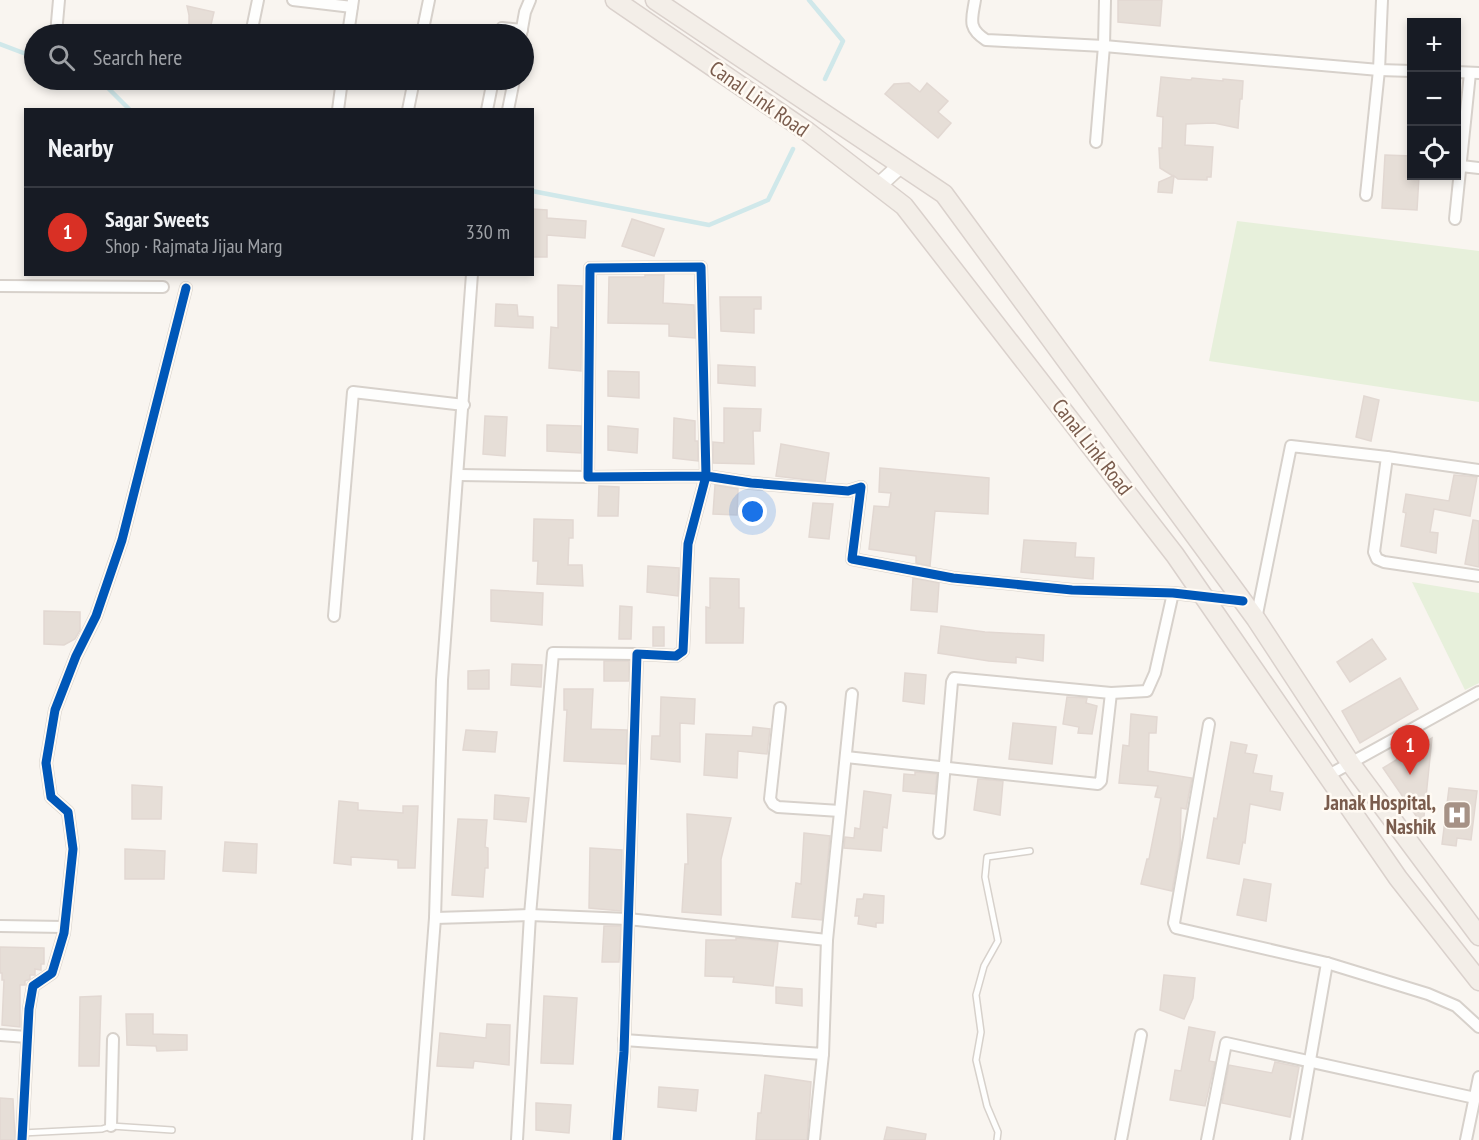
<!DOCTYPE html>
<meta charset="utf-8">
<style>
:root{--surface:#171b24;--page:#242831;--text:#f1f3f6;--muted:#9ea1a6;--line:#363941;--accent:#d93025}
body{margin:0;font-family:"PT Sans Narrow",sans-serif;background:var(--page);color:var(--text)}
.controls{position:absolute;right:18px;top:18px;display:grid;overflow:hidden;border-radius:0px;box-shadow:0 3px 9px #0003}
.controls button{width:54px;height:54px;display:grid;place-items:center;padding:0;border:0;border-bottom:2px solid var(--line);background:var(--surface);color:var(--text);font:30px sans-serif}
.you{position:absolute;left:753px;top:512px;width:21px;height:21px;margin:-15px;border:4px solid #fff;border-radius:50%;background:#1a73e8;box-shadow:0 0 0 9px #1a73e833}
.badge{display:grid;place-items:center;width:39px;height:39px;border-radius:50%;background:var(--accent);color:#fff;font-size:20px;font-weight:700}
.pin{position:absolute;translate:-50% -50px;filter:drop-shadow(0 2px 3px #0008)}
.pin::after{content:'';position:absolute;top:32px;width:21px;height:18px;background:inherit;clip-path:polygon(0 0,100% 0,50% 100%)}
.list{margin:0;padding:0;list-style:none}
h2{display:flex;justify-content:space-between;align-items:center;height:78px;margin:0;padding:0 24px;font-size:26px}
h2 small{font-size:20px;font-weight:400;color:var(--muted)}
.list li{display:grid;grid-template-columns:39px 1fr auto;gap:18px;align-items:center;box-sizing:border-box;height:90px;padding:0 24px;border-top:2px solid var(--line)}
.list b{display:block;font-size:22px;white-space:nowrap}
.list p{margin:0;font-size:20px;white-space:nowrap;color:var(--muted)}
.list em{font-size:20px;font-style:normal;color:var(--muted)}
.icon{flex:none;width:33px;height:33px;fill:none;stroke:currentColor;stroke-width:2;stroke-linecap:round;stroke-linejoin:round}
.map{position:relative;flex:none;width:1479px;height:1140px;overflow:hidden}
.search{position:absolute;background:var(--surface);box-shadow:0 3px 9px #0003;left:24px;top:24px;width:510px;height:66px;display:flex;align-items:center;gap:15px;box-sizing:border-box;padding:0 21px;border-radius:33px;color:var(--muted);font-size:22px}
.panel{position:absolute;background:var(--surface);box-shadow:0 3px 9px #0003;left:24px;top:108px;width:510px;height:168px;border-radius:0px}
.map>svg:first-child{display:block}
</style>
<div class="map">
<svg width="1479" height="1140" viewBox="0 0 1479 1140">
<rect width="100%" height="100%" fill="#f9f5f0"/>
<g fill="#e7f0db">
<path d="M 1237,221 L 1479,251 L 1479,402 L 1209,361 Z"/>
<path d="M 1412,582 L 1479,593 L 1479,683 L 1465,690 Z"/>
</g>
<g fill="none" stroke-linecap="round" stroke-linejoin="round">
<g stroke="#d0e8ea" stroke-width="4.5">
<path d="M 809,0 L 843,41 L 825,79"/>
<path d="M 0,44 L 34,57"/>
<path d="M 95,80 L 102,82 L 130,110"/>
<path d="M 532,191 L 709,225 L 768,200 L 793,149"/>
</g>
</g>
<g fill="#e6ded7" stroke="#e2d8d2" stroke-width="1.5">
<path d="M 1118,0 L 1162,0 L 1160,26 L 1118,22 Z"/>
<path d="M 187,6 L 214,12 L 210,29 L 189,25 L 189,15 Z"/>
<path d="M 1161,77 L 1191,80 L 1192,78 L 1223,81 L 1223,79 L 1243,81 L 1242,99 L 1240,99 L 1238,128 L 1214,123 L 1186,124 L 1185,145 L 1213,147 L 1211,177 L 1207,177 L 1207,180 L 1178,179 L 1174,176 L 1172,193 L 1158,192 L 1159,182 L 1173,176 L 1160,168 L 1159,148 L 1162,148 L 1163,117 L 1157,116 Z"/>
<path d="M 909,83 L 920,92 L 927,83 L 948,101 L 938,112 L 951,123 L 938,138 L 885,94 L 894,84 Z"/>
<path d="M 1385,155 L 1412,156 L 1412,176 L 1419,176 L 1417,210 L 1382,208 Z"/>
<path d="M 532,209 L 547,210 L 547,218 L 586,221 L 585,238 L 547,235 L 547,257 L 532,257 Z"/>
<path d="M 632,219 L 664,229 L 654,256 L 622,246 Z"/>
<path d="M 645,275 L 664,275 L 663,303 L 694,305 L 695,338 L 669,336 L 669,324 L 608,323 L 609,277 L 645,277 Z"/>
<path d="M 558,285 L 582,286 L 581,371 L 549,368 L 551,327 L 558,328 Z"/>
<path d="M 720,297 L 761,297 L 761,309 L 754,309 L 754,333 L 721,331 Z"/>
<path d="M 496,304 L 517,305 L 518,316 L 533,317 L 533,328 L 495,326 Z"/>
<path d="M 718,365 L 755,367 L 755,386 L 718,383 Z"/>
<path d="M 608,371 L 639,372 L 639,398 L 608,396 Z"/>
<path d="M 1364,396 L 1379,400 L 1371,441 L 1356,437 Z"/>
<path d="M 724,408 L 761,409 L 760,431 L 753,431 L 754,464 L 713,463 L 713,442 L 724,443 Z"/>
<path d="M 485,416 L 507,417 L 505,456 L 483,454 Z"/>
<path d="M 674,418 L 695,421 L 695,441 L 698,441 L 698,461 L 673,458 Z"/>
<path d="M 547,425 L 581,426 L 581,453 L 547,451 Z"/>
<path d="M 608,426 L 638,429 L 637,453 L 608,450 Z"/>
<path d="M 781,444 L 829,453 L 825,482 L 776,476 Z"/>
<path d="M 880,468 L 989,478 L 988,514 L 935,511 L 930,566 L 916,563 L 916,556 L 869,549 L 874,506 L 889,507 L 891,493 L 879,492 Z"/>
<path d="M 1454,475 L 1477,477 L 1470,516 L 1434,509 L 1430,532 L 1438,533 L 1436,553 L 1401,546 L 1406,513 L 1403,512 L 1406,494 L 1449,501 Z"/>
<path d="M 715,485 L 738,489 L 737,515 L 713,514 Z"/>
<path d="M 599,486 L 619,487 L 618,516 L 598,516 Z"/>
<path d="M 813,503 L 833,504 L 829,539 L 809,537 Z"/>
<path d="M 534,519 L 573,520 L 573,538 L 569,538 L 568,565 L 582,565 L 583,586 L 537,584 L 538,561 L 533,561 Z"/>
<path d="M 1473,520 L 1479,521 L 1479,567 L 1465,564 Z"/>
<path d="M 1024,540 L 1076,543 L 1075,557 L 1094,558 L 1093,579 L 1021,572 Z"/>
<path d="M 648,566 L 679,568 L 678,596 L 647,592 Z"/>
<path d="M 710,578 L 739,579 L 739,608 L 744,608 L 743,643 L 706,643 L 706,607 L 710,608 Z"/>
<path d="M 913,578 L 939,583 L 937,612 L 911,610 Z"/>
<path d="M 491,590 L 543,593 L 542,625 L 491,621 Z"/>
<path d="M 620,606 L 632,607 L 631,639 L 619,639 Z"/>
<path d="M 44,611 L 80,612 L 80,630 L 75,639 L 64,645 L 44,644 Z"/>
<path d="M 941,626 L 985,632 L 1044,635 L 1043,661 L 1016,657 L 1016,663 L 989,661 L 938,653 Z"/>
<rect x="653" y="627" width="11" height="19"/>
<path d="M 1372,639 L 1386,659 L 1350,682 L 1337,662 Z"/>
<rect x="604" y="661" width="25" height="20"/>
<path d="M 512,664 L 542,665 L 541,687 L 511,685 Z"/>
<path d="M 489,670 L 489,689 L 468,689 L 468,671 Z"/>
<path d="M 905,673 L 926,675 L 924,704 L 903,701 Z"/>
<path d="M 1400,678 L 1418,709 L 1360,743 L 1342,711 Z"/>
<path d="M 564,689 L 593,689 L 591,729 L 627,730 L 626,764 L 564,761 L 567,710 L 564,710 Z"/>
<path d="M 661,697 L 695,699 L 694,724 L 680,723 L 680,762 L 651,759 L 652,736 L 660,736 Z"/>
<path d="M 1067,697 L 1087,698 L 1086,703 L 1097,706 L 1092,734 L 1078,733 L 1079,727 L 1063,724 Z"/>
<path d="M 1131,714 L 1157,717 L 1156,733 L 1149,733 L 1148,771 L 1192,778 L 1186,809 L 1181,808 L 1180,847 L 1172,891 L 1141,884 L 1147,859 L 1149,859 L 1161,798 L 1155,797 L 1158,786 L 1119,783 L 1123,745 L 1129,746 Z"/>
<path d="M 1013,723 L 1056,727 L 1052,764 L 1009,759 Z"/>
<path d="M 753,727 L 770,729 L 767,754 L 738,751 L 737,778 L 704,775 L 706,734 L 752,736 Z"/>
<path d="M 466,730 L 497,732 L 495,752 L 463,750 Z"/>
<path d="M 1432,738 L 1423,826 L 1383,768 Z"/>
<path d="M 1231,742 L 1247,745 L 1245,753 L 1257,755 L 1253,773 L 1272,776 L 1270,791 L 1283,793 L 1280,810 L 1250,804 L 1245,843 L 1243,842 L 1239,864 L 1207,858 L 1214,818 L 1217,819 Z"/>
<path d="M 915,772 L 937,774 L 935,794 L 903,791 L 904,774 L 915,775 Z"/>
<path d="M 978,779 L 1003,781 L 1000,815 L 974,810 Z"/>
<path d="M 132,785 L 162,787 L 161,819 L 132,819 Z"/>
<path d="M 1449,788 L 1477,791 L 1471,840 L 1457,838 L 1456,846 L 1442,844 Z"/>
<path d="M 864,791 L 891,795 L 887,828 L 883,827 L 881,851 L 844,848 L 845,837 L 854,838 L 855,828 L 860,829 Z"/>
<path d="M 495,795 L 529,798 L 526,822 L 494,819 Z"/>
<path d="M 339,801 L 358,803 L 358,810 L 403,813 L 403,806 L 418,806 L 415,868 L 398,868 L 398,860 L 351,857 L 351,865 L 334,863 Z"/>
<path d="M 687,814 L 731,818 L 721,859 L 721,915 L 682,912 L 685,864 L 688,864 Z"/>
<path d="M 458,819 L 487,820 L 485,847 L 488,848 L 488,868 L 485,868 L 483,897 L 452,895 Z"/>
<path d="M 804,833 L 830,836 L 822,920 L 792,917 L 796,883 L 801,884 Z"/>
<path d="M 225,842 L 257,844 L 256,873 L 223,871 Z"/>
<path d="M 590,848 L 622,850 L 621,911 L 589,908 Z"/>
<path d="M 125,849 L 165,851 L 164,879 L 125,879 Z"/>
<path d="M 1244,879 L 1271,884 L 1266,921 L 1237,915 Z"/>
<path d="M 864,894 L 884,896 L 883,923 L 876,923 L 876,927 L 858,924 L 859,916 L 855,916 L 857,899 L 863,899 Z"/>
<path d="M 604,926 L 621,926 L 619,962 L 602,962 Z"/>
<path d="M 736,938 L 778,942 L 773,986 L 733,982 L 734,977 L 705,976 L 706,940 L 736,940 Z"/>
<path d="M 0,947 L 44,948 L 44,964 L 41,964 L 41,970 L 35,969 L 35,975 L 30,975 L 30,979 L 25,981 L 25,985 L 20,985 L 20,1027 L 2,1025 L 4,980 L 2,980 L 2,973 L 0,973 Z"/>
<path d="M 1164,975 L 1195,978 L 1193,998 L 1184,1019 L 1160,1010 Z"/>
<path d="M 776,987 L 802,989 L 802,1006 L 776,1003 Z"/>
<path d="M 101,996 L 99,1066 L 79,1066 L 80,997 Z"/>
<path d="M 544,996 L 577,998 L 573,1064 L 541,1063 Z"/>
<path d="M 126,1014 L 153,1014 L 153,1034 L 187,1035 L 187,1050 L 157,1051 L 156,1046 L 127,1045 Z"/>
<path d="M 487,1024 L 510,1025 L 509,1065 L 474,1061 L 473,1068 L 437,1066 L 440,1033 L 486,1038 Z"/>
<path d="M 1189,1027 L 1215,1032 L 1209,1061 L 1215,1062 L 1205,1106 L 1170,1100 L 1175,1070 L 1181,1071 Z"/>
<path d="M 1275,1062 L 1299,1067 L 1290,1117 L 1222,1103 L 1229,1065 L 1272,1073 Z"/>
<path d="M 765,1075 L 811,1082 L 807,1140 L 756,1140 L 758,1113 L 761,1113 Z"/>
<path d="M 659,1087 L 698,1090 L 696,1111 L 658,1107 Z"/>
<path d="M 0,1098 L 13,1099 L 15,1140 L 0,1140 Z"/>
<path d="M 536,1103 L 571,1105 L 569,1133 L 536,1130 Z"/>
<path d="M 887,1127 L 926,1134 L 925,1140 L 884,1140 Z"/>
</g>
<g fill="none" stroke-linecap="round" stroke-linejoin="round">
<g stroke="#d7d1cb" stroke-width="8">
<g id="service">
<path d="M 22,1133 L 102,1129 L 111,1126 L 172,1130"/>
<path d="M 997,1140 L 998,1132 L 987,1106 L 976,1060 L 981,1032 L 976,995 L 984,966 L 998,941 L 985,877 L 987,857 L 1030,851"/>
</g>
</g>
<g stroke="#d7d1cb" stroke-width="14">
<g id="minor">
<path d="M 293,0 L 352,7"/>
<path d="M 975,0 C 972,19 967,28 986,40 L 1104,46 L 1379,70 L 1412,71"/>
<path d="M 56,34 L 59,0"/>
<path d="M 251,34 L 258,0"/>
<path d="M 348,34 L 353,0"/>
<path d="M 422,34 L 429,0"/>
<path d="M 501,34 L 502,28 L 522,30"/>
<path d="M 521,34 L 525,12 L 530,0"/>
<path d="M 1456,72 L 1479,73"/>
<path d="M 226,80 L 240,80"/>
<path d="M 338,110 L 342,80"/>
<path d="M 408,110 L 414,80"/>
<path d="M 487,110 L 493,80"/>
<path d="M 508,110 L 514,80"/>
<path d="M 1096,142 L 1104,46 L 1105,0"/>
<path d="M 1461,166 L 1479,168"/>
<path d="M 1366,195 L 1379,70 L 1382,0"/>
<path d="M 1455,219 L 1470,73"/>
<path d="M 0,286 L 163,287"/>
<path d="M 1479,470 L 1387,457 L 1374,552 L 1377,559 L 1384,562 L 1479,576"/>
<path d="M 459,475 L 588,477"/>
<path d="M 334,616 L 353,392 L 464,405"/>
<path d="M 1256,619 L 1291,446 L 1387,457"/>
<path d="M 780,708 L 770,799 L 773,804 L 778,807 L 840,811"/>
<path d="M 1209,724 L 1174,923 L 1176,928 L 1327,963"/>
<path d="M 846,757 L 1098,784 L 1101,781 L 1111,693"/>
<path d="M 1327,776 L 1479,692"/>
<path d="M 939,833 L 952,682 L 954,678 L 1111,693 L 1147,691 L 1155,673 L 1173,593"/>
<path d="M 435,918 L 530,915 L 628,919 L 827,940"/>
<path d="M 0,926 L 64,927"/>
<path d="M 0,1035 L 27,1037"/>
<path d="M 624,1040 L 823,1054 L 827,940 L 852,694"/>
<path d="M 111,1126 L 113,1039"/>
<path d="M 22,1140 L 29,1009 L 33,986 L 52,973 L 64,933 L 73,849 L 68,812 L 51,797 L 46,763 L 55,710 L 76,656 L 96,616 L 122,540 L 186,288"/>
<path d="M 418,1140 L 435,918 L 442,680 L 472,274"/>
<path d="M 517,1140 L 530,915 L 553,653 L 637,654"/>
<path d="M 617,1140 L 624,1052 L 637,654 L 676,656 L 683,651 L 688,544 L 706,476 L 701,267 L 590,268 L 588,477 L 706,476 L 751,483 L 848,491 L 861,487 L 852,559 L 953,578 L 1072,590 L 1173,593 L 1243,601"/>
<path d="M 814,1140 L 823,1054"/>
<path d="M 1121,1140 L 1141,1035"/>
<path d="M 1207,1140 L 1226,1043 L 1475,1098"/>
<path d="M 1296,1140 L 1327,963 L 1428,994 L 1456,1006 L 1479,1027"/>
<path d="M 1466,1140 L 1479,1077"/>
</g>
</g>
<g stroke="#d9d2cb" stroke-width="18">
<path id="secondary" d="M 878,186 L 901,165"/>
</g>
<g stroke="#dad1cc" stroke-width="21">
<g id="primary">
<path d="M 615,0 L 808,132 L 904,206 L 1175,555 L 1398,878 L 1479,981"/>
<path d="M 655,0 L 944,194 L 1256,619 L 1351,764 L 1479,936"/>
</g>
</g>
<use href="#service" stroke="#fefefd" stroke-width="5"/>
<use href="#minor" stroke="#fefefd" stroke-width="10"/>
<use href="#secondary" stroke="#fefefd" stroke-width="15"/>
<use href="#primary" stroke="#f3eee8" stroke-width="18"/>
<g stroke="#fffaf3" stroke-width="13">
<g id="cycleway">
<path d="M 22,1140 L 29,1009 L 33,986 L 52,973 L 64,933 L 73,849 L 68,812 L 51,797 L 46,763 L 55,710 L 76,656 L 96,616 L 122,540 L 186,288"/>
<path d="M 617,1140 L 624,1052 L 637,654 L 676,656 L 683,651 L 688,544 L 706,476 L 701,267 L 590,268 L 588,477 L 706,476 L 751,483 L 848,491 L 861,487 L 852,559 L 953,578 L 1072,590 L 1173,593 L 1243,601"/>
</g>
</g>
<use href="#cycleway" stroke="#0057b8" stroke-width="9"/>
</g>
<defs>
<g id="hospital-square" transform="scale(1.5)"><rect x="-9" y="-9" width="18" height="18" rx="4" fill="#a69286" stroke="#fffaf3"/><path d="M-5-5h3v3.5h4V-5h3V5h-3V1.5h-4V5h-3Z" fill="#fff"/></g>
</defs>
<g fill-rule="evenodd">
<use href="#hospital-square" x="1457" y="815"/>
</g>
<g text-anchor="middle" stroke-width="5" stroke-linejoin="round" paint-order="stroke">
<g font-size="21" fill="#7a5c4d" stroke="#fffaf3">
<text transform="translate(759 99) rotate(35)" y="7">Canal Link Road</text>
<text transform="translate(1092 447) rotate(52)" y="7">Canal Link Road</text>
</g>
<g font-size="21" font-weight="bold" fill="#7a5c4d" stroke="#fffaf3" text-anchor="end">
<text x="1436" y="810">Janak Hospital,<tspan x="1436" dy="24">Nashik</tspan></text>
</g>
</g>
</svg>
<div class="controls">
<button>+</button>
<button>−</button>
<button><svg class="icon" aria-label="locate" viewBox="0 0 24 24"><circle cx="12" cy="12" r="6"/><path d="M12 2v4M12 18v4M2 12h4M18 12h4"/></svg></button>
</div>
<div class="you"></div>
<div class="pin badge" style="left:1410px;top:775px">1</div>
<div class="search"><svg class="icon" aria-label="search" viewBox="0 0 24 24"><circle cx="10" cy="10" r="6"/><path d="M15 15l6 6"/></svg>Search here</div>
<section class="panel">
<h2>Nearby<small></small></h2>
<ul class="list">
<li><span class="badge">1</span><div><b>Sagar Sweets</b><p>Shop · Rajmata Jijau Marg</p></div><em>330 m</em></li>
</ul>
</section>
</div>
